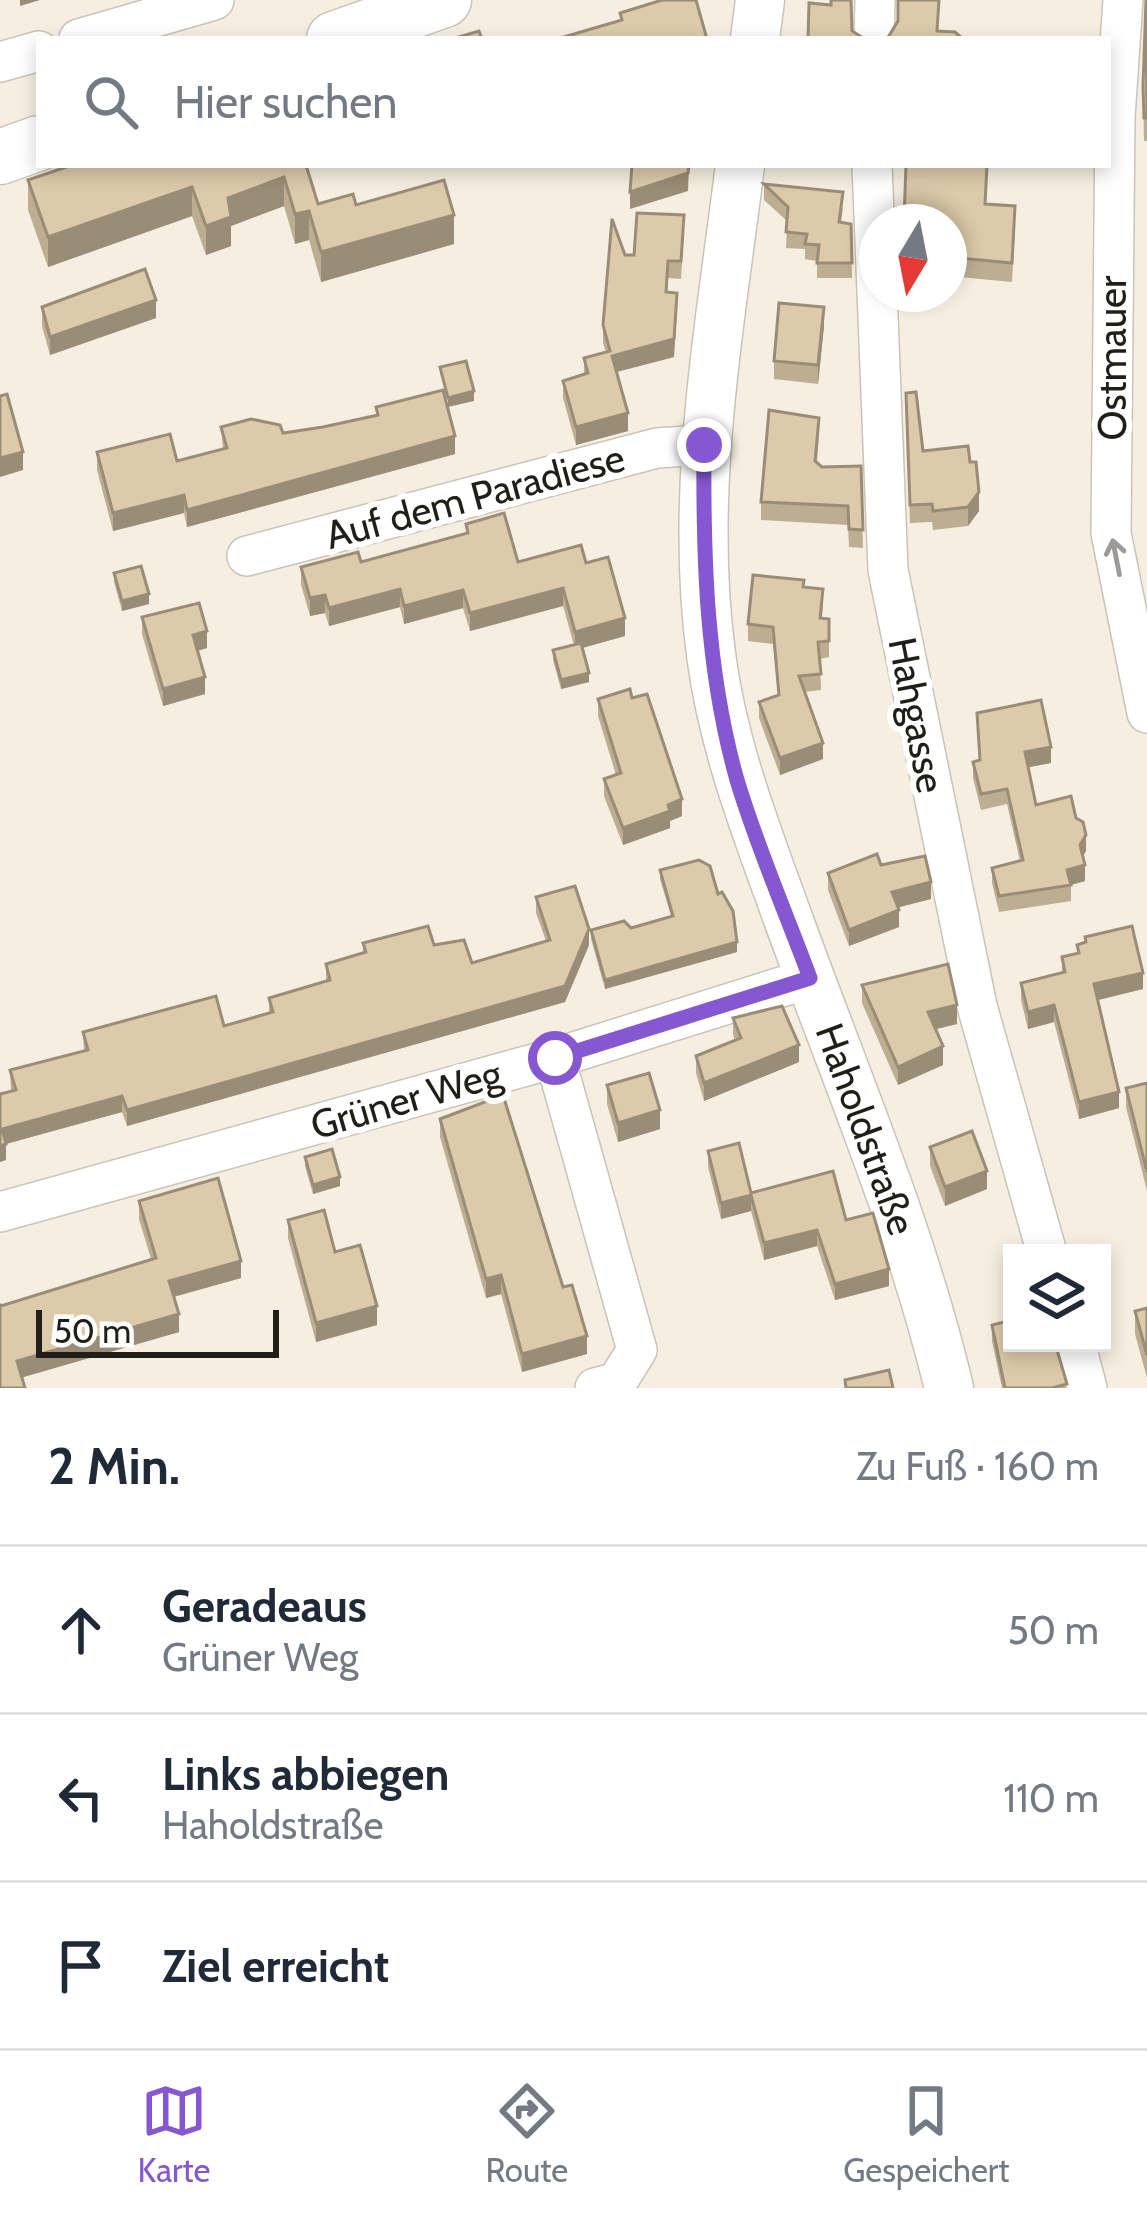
<!DOCTYPE html>
<html lang="de">
<meta charset="utf-8">
<style>
:root{--surface:#fff;--page:#f6f6f7;--text:#1f2937;--muted:#747a83;--line:#e0e1e3;--accent:#8557d0}
body{margin:0;font-family:Cabin,sans-serif;background:var(--page);color:var(--text)}
.controls{position:absolute;right:36px;bottom:36px;display:grid;overflow:hidden;border-radius:0px;box-shadow:0 6px 18px #0003}
.controls button{width:108px;height:108px;display:grid;place-items:center;padding:0;border:0;border-bottom:3px solid var(--line);background:var(--surface);color:var(--text);font:60px sans-serif}
.compass{position:absolute;left:859px;top:204px;width:108px;height:108px;border-radius:50%;background:var(--surface);box-shadow:0 6px 18px #0003;rotate:190deg}
.scale{position:absolute;left:36px;bottom:30px;width:243px;box-sizing:border-box;padding-left:12px;border:6px solid #201e19;border-top:0;font-size:33px;line-height:42px;white-space:nowrap;color:#201e19;-webkit-text-stroke:9px #fff;paint-order:stroke}
.stop{position:absolute;width:36px;height:36px;margin:-27px;border:9px solid #8557d0;border-radius:50%;background:#fff}
.stop.end{background:#8557d0;border-color:#fff;box-shadow:0 3px 12px #0008}
.list{margin:0;padding:0;list-style:none}
h2{display:flex;justify-content:space-between;align-items:center;height:156px;margin:0;padding:0 48px;font-size:51px}
h2 small{font-size:39px;font-weight:400;color:var(--muted)}
.list li{display:grid;grid-template-columns:78px 1fr auto;gap:36px;align-items:center;box-sizing:border-box;height:168px;padding:0 48px;border-top:3px solid var(--line)}
.list b{display:block;font-size:45px;white-space:nowrap}
.list p{margin:0;font-size:39px;white-space:nowrap;color:var(--muted)}
.list em{font-size:39px;font-style:normal;color:var(--muted)}
.icon{flex:none;width:66px;height:66px;fill:none;stroke:currentColor;stroke-width:2;stroke-linecap:round;stroke-linejoin:round}
.map{position:relative;flex:none;width:1147px;height:1388px;overflow:hidden}
.search{position:absolute;background:var(--surface);box-shadow:0 6px 18px #0003;left:36px;right:36px;top:36px;height:132px;display:flex;align-items:center;gap:30px;box-sizing:border-box;padding:0 42px;border-radius:0px;color:var(--muted);font-size:45px}
.sheet{height:660px;background:var(--surface)}
nav{display:flex;justify-content:space-around;align-items:center;box-sizing:border-box;height:168px;border-top:3px solid var(--line);background:var(--surface);font-size:33px;color:var(--muted)}
nav a{display:grid;justify-items:center;gap:6px}
nav .on{color:var(--accent)}
.map>svg:first-child{display:block}
</style>
<div class="map">
<svg width="1147" height="1388" viewBox="0 0 1147 1388">
<rect width="100%" height="100%" fill="#f6efe1"/>
<g fill="none" stroke-linecap="round" stroke-linejoin="round">
<g stroke="#cac3b7" stroke-width="42">
<g id="minor">
<path d="M 1123,0 L 1115,117 L 1111,533 L 1147,713"/>
<path d="M 79,39 L 214,0"/>
<path d="M 874,39 L 875,0"/>
<path d="M 0,62 L 39,51"/>
<path d="M 872,165 L 888,570 L 977,1006 L 1047,1253"/>
<path d="M 247,556 L 657,448 L 704,445"/>
<path d="M 555,1058 L 637,1350 L 617,1382 L 595,1388"/>
<path d="M 0,1212 L 555,1058 L 810,978"/>
<path d="M 1075,1343 L 1087,1388"/>
</g>
</g>
<g stroke="#cac3b7" stroke-width="51">
<g id="tertiary">
<path d="M 755,39 L 760,0"/>
<path d="M 740,165 C 720,328 689,490 711,654 C 723,748 758,835 790,924 C 846,1078 911,1229 949,1388"/>
</g>
</g>
<g stroke="#cac3b7" stroke-width="57">
<g id="secondary">
<path d="M 334,39 L 444,0"/>
<path d="M 0,157 L 39,143"/>
</g>
</g>
<use href="#minor" stroke="#fff" stroke-width="39"/>
<use href="#tertiary" stroke="#fff" stroke-width="48"/>
<use href="#secondary" stroke="#fff" stroke-width="54"/>
</g>
<g fill="#bdae92">
<path d="M 1147,0 L 1147,141 L 1144,141 L 1143,86 Z"/>
<path d="M 306,165 L 318,204 L 356,205 L 454,244 L 321,282 L 309,240 L 295,244 L 284,206 L 231,226 L 231,246 L 206,255 L 192,216 L 48,267 L 28,210 L 28,180 Z"/>
<path d="M 906,165 L 988,165 L 986,204 L 1015,225 L 1012,282 L 949,276 L 949,222 L 904,222 Z"/>
<path d="M 764,184 L 843,208 L 841,223 L 851,224 L 852,278 L 817,278 L 817,261 L 805,259 L 805,249 L 786,248 L 787,221 L 764,200 Z"/>
<path d="M 684,233 L 681,279 L 668,278 L 667,292 L 677,311 L 674,357 L 617,372 L 628,431 L 576,445 L 563,398 L 563,381 L 584,374 L 584,358 L 606,352 L 603,343 L 603,325 L 625,255 L 634,255 Z"/>
<path d="M 42,307 L 156,318 L 50,355 L 42,326 Z"/>
<path d="M 824,326 L 818,384 L 774,379 L 774,361 Z"/>
<path d="M 376,407 L 455,454 L 187,527 L 184,513 L 113,531 L 97,470 L 97,452 L 177,461 L 223,449 L 221,427 L 283,433 L 323,427 L 376,415 Z"/>
<path d="M 906,412 L 923,451 L 979,511 L 968,526 L 933,530 L 932,522 L 910,523 Z"/>
<path d="M 819,436 L 817,462 L 822,467 L 861,466 L 863,548 L 849,547 L 848,525 L 761,520 L 761,502 Z"/>
<path d="M 466,524 L 518,562 L 586,563 L 625,636 L 582,648 L 589,682 L 561,689 L 553,660 L 553,650 L 574,645 L 563,606 L 470,631 L 463,608 L 404,624 L 400,607 L 329,626 L 325,613 L 310,616 L 301,585 L 301,567 L 361,562 L 466,534 Z"/>
<path d="M 114,573 L 149,604 L 122,611 L 114,582 Z"/>
<path d="M 804,587 L 823,606 L 822,618 L 829,619 L 829,657 L 820,659 L 821,690 L 805,692 L 823,759 L 780,775 L 759,718 L 759,702 L 778,696 L 773,644 L 748,641 L 748,624 Z"/>
<path d="M 142,617 L 207,648 L 197,651 L 205,694 L 163,706 L 142,634 Z"/>
<path d="M 632,698 L 682,816 L 670,821 L 670,828 L 623,845 L 604,796 L 604,779 L 616,775 L 598,716 L 598,699 Z"/>
<path d="M 977,713 L 1051,763 L 1028,767 L 1036,805 L 1086,851 L 1083,856 L 1085,881 L 1071,885 L 1071,901 L 999,912 L 992,883 L 992,868 L 1020,861 L 1007,804 L 981,810 L 973,778 L 973,762 L 979,760 Z"/>
<path d="M 881,865 L 931,899 L 898,907 L 899,927 L 849,946 L 828,890 L 828,873 Z"/>
<path d="M 660,870 L 737,952 L 605,989 L 591,939 L 591,930 L 631,928 L 671,916 L 660,879 Z"/>
<path d="M 536,897 L 589,945 L 565,1002 L 127,1126 L 122,1112 L 6,1144 L 6,1160 L 0,1162 L 0,1094 L 11,1091 L 10,1070 L 84,1051 L 83,1032 L 224,1026 L 269,1013 L 269,998 L 326,982 L 326,964 L 363,953 L 363,943 L 434,945 L 472,963 L 546,941 L 536,913 Z"/>
<path d="M 1085,937 L 1143,989 L 1097,1000 L 1119,1108 L 1079,1119 L 1054,1022 L 1028,1029 L 1021,1000 L 1021,983 L 1062,973 L 1062,957 L 1077,953 L 1077,945 L 1085,943 Z"/>
<path d="M 862,985 L 957,1024 L 936,1029 L 943,1065 L 898,1085 L 862,1003 Z"/>
<path d="M 733,1018 L 799,1062 L 704,1101 L 696,1073 L 696,1056 L 735,1040 L 733,1035 Z"/>
<path d="M 1147,1083 L 1147,1191 L 1126,1107 L 1126,1088 Z"/>
<path d="M 607,1085 L 660,1129 L 618,1142 L 607,1104 Z"/>
<path d="M 440,1119 L 563,1287 L 587,1354 L 522,1372 L 501,1294 L 486,1298 L 440,1137 Z"/>
<path d="M 930,1147 L 987,1189 L 945,1206 L 930,1166 Z"/>
<path d="M 708,1151 L 751,1193 L 846,1220 L 889,1286 L 835,1300 L 817,1246 L 764,1260 L 751,1211 L 721,1219 L 708,1167 Z"/>
<path d="M 305,1157 L 340,1186 L 313,1194 L 305,1166 Z"/>
<path d="M 139,1201 L 241,1278 L 174,1297 L 179,1332 L 22,1377 L 1,1306 L 151,1259 L 139,1219 Z"/>
<path d="M 288,1220 L 335,1252 L 377,1325 L 316,1342 L 288,1238 Z"/>
<path d="M 1147,1308 L 1147,1378 L 1135,1334 L 1135,1311 Z"/>
<path d="M 992,1325 L 1067,1388 L 1002,1388 L 992,1341 Z"/>
</g>
<g fill="#9a8d77">
<path d="M 20,0 L 40,0 L 20,6 Z"/>
<path d="M 689,165 L 688,191 L 630,209 L 630,192 Z"/>
<path d="M 284,177 L 284,206 L 231,226 L 231,246 L 206,255 L 206,226 L 228,198 Z"/>
<path d="M 192,187 L 192,216 L 48,267 L 48,237 Z"/>
<path d="M 309,211 L 309,240 L 295,244 L 295,214 Z"/>
<path d="M 454,215 L 454,244 L 321,282 L 321,252 Z"/>
<path d="M 677,293 L 674,357 L 612,373 L 612,356 Z"/>
<path d="M 156,300 L 156,318 L 50,355 L 50,337 Z"/>
<path d="M 824,307 L 824,326 L 818,384 L 818,365 Z"/>
<path d="M 474,391 L 474,401 L 448,407 L 448,398 Z"/>
<path d="M 628,413 L 628,431 L 576,445 L 576,427 Z"/>
<path d="M 455,436 L 455,454 L 187,527 L 187,510 Z"/>
<path d="M 23,452 L 23,470 L 0,477 L 0,458 Z"/>
<path d="M 979,492 L 979,511 L 968,526 L 968,507 Z"/>
<path d="M 184,495 L 184,513 L 113,531 L 113,513 Z"/>
<path d="M 563,588 L 563,606 L 470,631 L 470,613 Z"/>
<path d="M 400,589 L 400,607 L 329,626 L 329,608 Z"/>
<path d="M 463,590 L 463,608 L 404,624 L 404,606 Z"/>
<path d="M 149,594 L 149,604 L 122,611 L 122,601 Z"/>
<path d="M 325,595 L 325,613 L 310,616 L 310,598 Z"/>
<path d="M 625,618 L 625,636 L 575,650 L 575,632 Z"/>
<path d="M 207,631 L 207,648 L 193,652 L 193,635 Z"/>
<path d="M 589,673 L 589,682 L 561,689 L 561,680 Z"/>
<path d="M 205,677 L 205,694 L 163,706 L 163,689 Z"/>
<path d="M 823,743 L 823,759 L 780,775 L 780,758 Z"/>
<path d="M 1051,747 L 1051,763 L 1025,768 L 1025,752 Z"/>
<path d="M 682,799 L 682,816 L 670,821 L 670,828 L 623,845 L 623,828 Z"/>
<path d="M 1086,835 L 1086,851 L 1080,861 L 1080,845 Z"/>
<path d="M 1085,865 L 1085,881 L 1067,886 L 1067,870 Z"/>
<path d="M 931,882 L 931,899 L 892,909 L 892,892 Z"/>
<path d="M 899,910 L 899,927 L 849,946 L 849,930 Z"/>
<path d="M 589,929 L 589,945 L 565,1002 L 127,1126 L 127,1110 Z"/>
<path d="M 737,942 L 737,952 L 605,989 L 605,980 Z"/>
<path d="M 1143,973 L 1143,989 L 1094,1001 L 1094,984 Z"/>
<path d="M 957,1005 L 957,1024 L 928,1031 L 928,1012 Z"/>
<path d="M 1054,1005 L 1054,1022 L 1028,1029 L 1028,1012 Z"/>
<path d="M 799,1045 L 799,1062 L 704,1101 L 704,1083 Z"/>
<path d="M 943,1046 L 943,1065 L 898,1085 L 898,1067 Z"/>
<path d="M 1119,1092 L 1119,1108 L 1079,1119 L 1079,1102 Z"/>
<path d="M 122,1096 L 122,1112 L 2,1145 L 2,1129 Z"/>
<path d="M 660,1110 L 660,1129 L 618,1142 L 618,1123 Z"/>
<path d="M 6,1144 L 6,1160 L 0,1162 L 0,1146 Z"/>
<path d="M 987,1171 L 987,1189 L 945,1206 L 945,1187 Z"/>
<path d="M 340,1177 L 340,1186 L 313,1194 L 313,1185 Z"/>
<path d="M 751,1195 L 751,1211 L 721,1219 L 721,1203 Z"/>
<path d="M 817,1230 L 817,1246 L 764,1260 L 764,1243 Z"/>
<path d="M 241,1261 L 241,1278 L 169,1298 L 169,1281 Z"/>
<path d="M 889,1269 L 889,1286 L 835,1300 L 835,1284 Z"/>
<path d="M 501,1275 L 501,1294 L 486,1298 L 486,1279 Z"/>
<path d="M 377,1306 L 377,1325 L 316,1342 L 316,1323 Z"/>
<path d="M 179,1314 L 179,1332 L 17,1379 L 17,1361 Z"/>
<path d="M 587,1336 L 587,1354 L 522,1372 L 522,1354 Z"/>
</g>
<g fill="#dccaaa" stroke="#9a8d77" stroke-width="3">
<path d="M 662,0 L 696,0 L 707,39 L 557,39 L 622,20 L 620,13 Z"/>
<path d="M 831,0 L 851,0 L 852,31 L 865,39 L 808,39 L 809,3 L 831,5 Z"/>
<path d="M 898,0 L 939,0 L 937,31 L 955,32 L 963,39 L 887,39 L 898,21 Z"/>
<path d="M 1146,0 L 1147,118 L 1144,118 L 1143,86 Z"/>
<path d="M 479,31 L 482,39 L 452,39 Z"/>
<path d="M 72,165 L 306,165 L 318,204 L 353,194 L 356,205 L 444,180 L 454,215 L 321,252 L 309,211 L 295,214 L 284,177 L 228,198 L 231,217 L 206,226 L 192,187 L 48,237 L 28,180 Z"/>
<path d="M 632,165 L 689,165 L 688,173 L 630,192 Z"/>
<path d="M 906,165 L 987,165 L 985,204 L 1015,206 L 1012,263 L 949,257 L 949,222 L 904,221 Z"/>
<path d="M 764,184 L 843,192 L 839,222 L 851,224 L 852,263 L 817,263 L 819,245 L 805,244 L 807,234 L 786,232 L 788,207 Z"/>
<path d="M 637,213 L 684,215 L 681,261 L 668,261 L 666,292 L 677,293 L 674,339 L 612,356 L 628,413 L 576,427 L 563,381 L 588,373 L 584,358 L 610,351 L 603,325 L 612,219 L 625,255 L 634,255 Z"/>
<path d="M 145,269 L 156,300 L 50,337 L 42,307 Z"/>
<path d="M 779,303 L 824,307 L 818,365 L 774,361 Z"/>
<path d="M 466,361 L 474,391 L 448,398 L 440,367 Z"/>
<path d="M 443,390 L 455,436 L 187,510 L 184,495 L 113,513 L 97,452 L 170,434 L 177,461 L 227,448 L 221,427 L 251,419 L 280,425 L 283,433 L 323,427 L 378,415 L 376,407 Z"/>
<path d="M 916,392 L 923,451 L 968,446 L 970,462 L 976,462 L 979,492 L 968,507 L 933,511 L 932,504 L 910,505 L 906,393 Z"/>
<path d="M 7,394 L 23,452 L 0,458 L 0,396 Z"/>
<path d="M 769,410 L 819,418 L 815,461 L 822,467 L 861,466 L 863,530 L 849,529 L 848,506 L 761,502 Z"/>
<path d="M 504,513 L 518,562 L 581,545 L 586,563 L 608,557 L 625,618 L 575,632 L 563,588 L 470,613 L 463,590 L 404,606 L 400,589 L 329,608 L 325,595 L 310,598 L 301,567 L 358,552 L 361,562 L 468,533 L 466,524 Z"/>
<path d="M 141,566 L 149,594 L 122,601 L 114,573 Z"/>
<path d="M 753,575 L 804,580 L 803,587 L 823,589 L 820,618 L 829,619 L 829,641 L 818,642 L 821,674 L 799,676 L 823,743 L 780,758 L 759,702 L 779,695 L 773,627 L 748,624 Z"/>
<path d="M 199,603 L 207,631 L 193,635 L 205,677 L 163,689 L 142,617 Z"/>
<path d="M 581,643 L 589,673 L 561,680 L 553,650 Z"/>
<path d="M 630,689 L 632,698 L 647,694 L 682,799 L 668,805 L 670,811 L 623,828 L 604,779 L 621,773 L 598,699 Z"/>
<path d="M 1041,700 L 1051,747 L 1025,752 L 1036,805 L 1071,796 L 1076,818 L 1083,822 L 1086,835 L 1080,845 L 1085,865 L 1067,870 L 1071,885 L 999,896 L 992,868 L 1023,860 L 1007,789 L 981,794 L 973,762 L 980,760 L 977,713 Z"/>
<path d="M 877,854 L 881,865 L 925,856 L 931,882 L 892,892 L 899,910 L 849,930 L 828,873 Z"/>
<path d="M 699,860 L 710,866 L 718,894 L 722,892 L 733,911 L 737,942 L 605,980 L 591,930 L 624,921 L 631,928 L 673,916 L 660,870 Z"/>
<path d="M 575,886 L 589,929 L 565,986 L 127,1110 L 122,1096 L 2,1129 L 6,1144 L 0,1146 L 0,1094 L 16,1090 L 10,1070 L 88,1050 L 83,1032 L 216,996 L 224,1026 L 273,1012 L 269,998 L 330,980 L 326,964 L 366,952 L 363,943 L 428,926 L 434,945 L 464,940 L 472,963 L 550,940 L 536,897 Z"/>
<path d="M 1132,926 L 1143,973 L 1094,984 L 1119,1092 L 1079,1102 L 1054,1005 L 1028,1012 L 1021,983 L 1065,972 L 1062,957 L 1079,953 L 1077,945 L 1086,942 L 1085,937 Z"/>
<path d="M 948,964 L 957,1005 L 928,1012 L 943,1046 L 898,1067 L 862,985 Z"/>
<path d="M 782,1006 L 799,1045 L 704,1083 L 696,1056 L 741,1038 L 733,1018 Z"/>
<path d="M 649,1073 L 660,1110 L 618,1123 L 607,1085 Z"/>
<path d="M 1147,1083 L 1147,1172 L 1126,1088 Z"/>
<path d="M 503,1095 L 563,1287 L 572,1285 L 587,1336 L 522,1354 L 501,1275 L 486,1279 L 440,1119 Z"/>
<path d="M 972,1131 L 987,1171 L 945,1187 L 930,1147 Z"/>
<path d="M 739,1143 L 751,1193 L 833,1171 L 846,1220 L 873,1213 L 889,1269 L 835,1284 L 817,1230 L 764,1243 L 751,1195 L 721,1203 L 708,1151 Z"/>
<path d="M 332,1149 L 340,1177 L 313,1185 L 305,1157 Z"/>
<path d="M 218,1178 L 241,1261 L 169,1281 L 179,1314 L 17,1361 L 25,1388 L 0,1388 L 0,1304 L 1,1306 L 156,1258 L 139,1201 Z"/>
<path d="M 324,1210 L 335,1252 L 360,1245 L 377,1306 L 316,1323 L 288,1220 Z"/>
<path d="M 1147,1308 L 1147,1355 L 1135,1311 Z"/>
<path d="M 1012,1320 L 1012,1343 L 1055,1343 L 1067,1384 L 1052,1388 L 1005,1388 L 992,1325 Z"/>
<path d="M 889,1370 L 893,1388 L 846,1388 L 845,1380 Z"/>
</g>
<defs><path id="oneway-shaft" d="M-6 0H5M1.5-3L5.5 0L1.5 3" fill="none" stroke-width="1.6" stroke-linecap="round" stroke-linejoin="round" transform="scale(3)"/></defs>
<use stroke="#9b9a98" href="#oneway-shaft" transform="translate(1116 557) rotate(-101)"/>
<g fill="none" stroke-linecap="round" stroke-linejoin="round">
<path stroke="#8557d0" stroke-width="15" d="M 555,1058 L 810,978 C 786,913 757,847 737,780 C 706,670 703,558 704,445"/>
</g>
<g text-anchor="middle" stroke-width="12" stroke-linejoin="round" paint-order="stroke">
<g font-size="39" fill="#201e19" stroke="#fff">
<text transform="translate(1112 358) rotate(-90)" y="14">Ostmauer</text>
<text transform="translate(475 496) rotate(-15)" y="14">Auf dem Paradiese</text>
<text transform="translate(917 715) rotate(79)" y="14">Hahgasse</text>
<text transform="translate(406 1099) rotate(-16)" y="14">Grüner Weg</text>
<text transform="translate(866 1129) rotate(70)" y="14">Haholdstraße</text>
</g>
</g>
</svg>
<div class="controls">
<button><svg class="icon" aria-label="layers" viewBox="0 0 24 24"><path d="M12 4l9 5-9 5-9-5zM3 14l9 5 9-5"/></svg></button>
</div>
<svg class="compass" viewBox="-18 -18 36 36"><path d="M0-13l5 13h-10z" fill="#e53935"/><path d="M0 13l5-13h-10z" fill="#747a83"/></svg>
<div class="scale">50 m</div>
<div class="stop" style="left:555px;top:1058px"></div>
<div class="stop end" style="left:704px;top:445px"></div>
<div class="search"><svg class="icon" aria-label="search" viewBox="0 0 24 24"><circle cx="10" cy="10" r="6"/><path d="M15 15l6 6"/></svg>Hier suchen</div>
</div>
<section class="sheet">
<h2>2 Min.<small>Zu Fuß · 160 m</small></h2>
<ul class="list">
<li><svg class="icon" aria-label="ahead" viewBox="0 0 24 24"><path d="M12 20V5M6 11l6-6 6 6"/></svg><div><b>Geradeaus</b><p>Grüner Weg</p></div><em>50 m</em></li>
<li><svg class="icon" aria-label="left" viewBox="0 0 24 24"><path d="M17 20v-9H6M10 6l-5 5 5 5"/></svg><div><b>Links abbiegen</b><p>Haholdstraße</p></div><em>110 m</em></li>
<li><svg class="icon" aria-label="arrive" viewBox="0 0 24 24"><path d="M6 21V4h12l-3 4 3 4H6"/></svg><div><b>Ziel erreicht</b></div></li>
</ul>
</section>
<nav>
<a class="on"><svg class="icon" aria-label="map" viewBox="0 0 24 24"><path d="M3 6l6-2 6 2 6-2v14l-6 2-6-2-6 2zM9 4v14M15 6v14"/></svg>Karte</a>
<a><svg class="icon" aria-label="directions" viewBox="0 0 24 24"><path d="M12 3l9 9-9 9-9-9zM9 14v-3h6M13 9l2 2-2 2"/></svg>Route</a>
<a><svg class="icon" aria-label="saved" viewBox="0 0 24 24"><path d="M7 4h10v16l-5-4-5 4z"/></svg>Gespeichert</a>
</nav>
